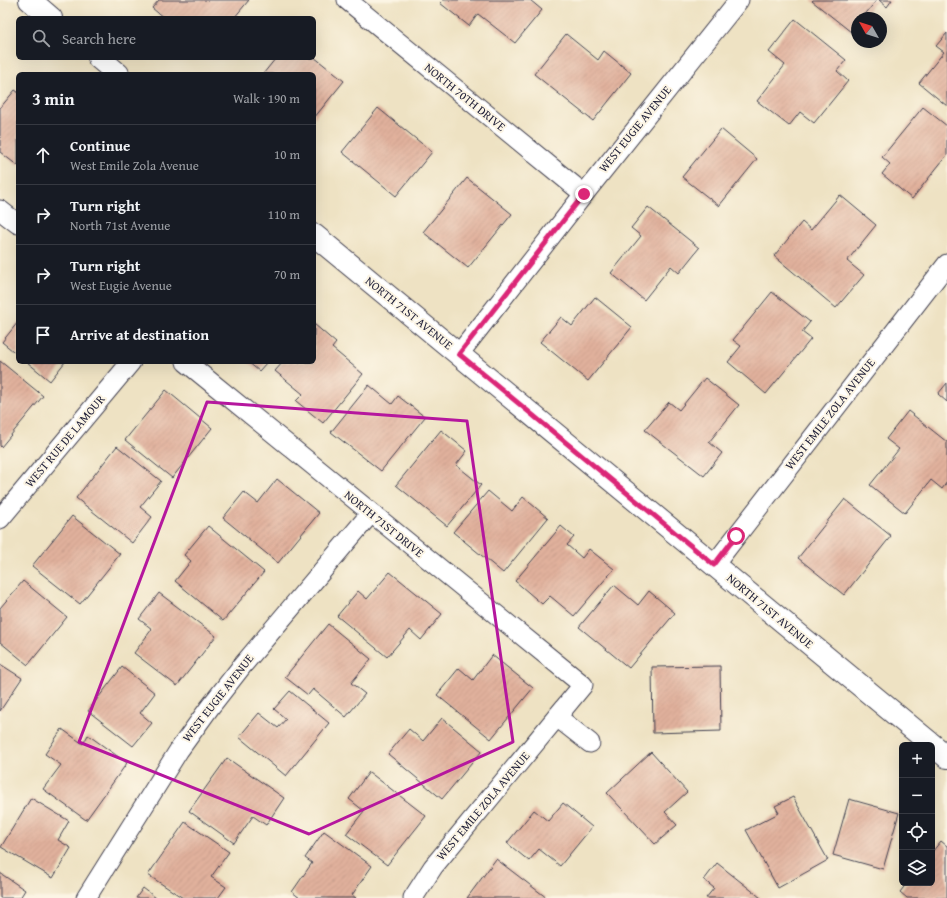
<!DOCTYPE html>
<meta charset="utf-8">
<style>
:root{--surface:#171b24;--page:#242831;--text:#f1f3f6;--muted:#9ea1a6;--line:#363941}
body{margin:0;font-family:"Gentium Book Plus",serif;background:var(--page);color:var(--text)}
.controls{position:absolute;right:12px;bottom:12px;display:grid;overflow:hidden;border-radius:6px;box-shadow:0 4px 16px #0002}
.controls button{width:36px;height:36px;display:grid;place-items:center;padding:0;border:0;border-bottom:1px solid var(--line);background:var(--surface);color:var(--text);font:20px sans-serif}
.compass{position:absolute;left:851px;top:12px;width:36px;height:36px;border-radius:50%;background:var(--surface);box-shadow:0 4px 16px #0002;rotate:309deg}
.stop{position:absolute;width:12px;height:12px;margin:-9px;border:3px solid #db2777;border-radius:50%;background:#fff}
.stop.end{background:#db2777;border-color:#fff;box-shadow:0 1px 4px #0008}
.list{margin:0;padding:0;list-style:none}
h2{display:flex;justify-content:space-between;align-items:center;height:52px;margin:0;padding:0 16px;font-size:17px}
h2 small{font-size:13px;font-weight:400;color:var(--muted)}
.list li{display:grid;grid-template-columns:26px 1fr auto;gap:12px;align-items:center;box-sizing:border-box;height:60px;padding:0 16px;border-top:1px solid var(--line)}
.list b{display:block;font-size:15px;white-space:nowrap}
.list p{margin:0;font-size:13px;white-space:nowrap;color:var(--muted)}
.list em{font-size:13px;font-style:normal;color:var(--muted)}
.icon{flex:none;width:22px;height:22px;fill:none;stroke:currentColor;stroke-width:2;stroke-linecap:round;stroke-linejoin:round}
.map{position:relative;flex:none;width:947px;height:898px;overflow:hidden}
.search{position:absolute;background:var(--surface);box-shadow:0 4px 16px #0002;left:16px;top:16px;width:300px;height:44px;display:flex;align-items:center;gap:10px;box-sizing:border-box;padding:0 14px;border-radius:6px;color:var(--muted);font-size:15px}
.panel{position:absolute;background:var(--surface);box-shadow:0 4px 16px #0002;left:16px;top:72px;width:300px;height:292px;border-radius:6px}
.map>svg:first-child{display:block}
</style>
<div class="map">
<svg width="947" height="898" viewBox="0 0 947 898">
<defs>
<pattern id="building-hatch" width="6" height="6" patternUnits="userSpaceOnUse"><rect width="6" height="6" fill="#e1b19c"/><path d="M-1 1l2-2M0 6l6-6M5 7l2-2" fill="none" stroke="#c19887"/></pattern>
</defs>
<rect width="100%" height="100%" fill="#fcf5e5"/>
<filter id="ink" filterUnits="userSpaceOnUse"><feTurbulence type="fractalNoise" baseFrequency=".025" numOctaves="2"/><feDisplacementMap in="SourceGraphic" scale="8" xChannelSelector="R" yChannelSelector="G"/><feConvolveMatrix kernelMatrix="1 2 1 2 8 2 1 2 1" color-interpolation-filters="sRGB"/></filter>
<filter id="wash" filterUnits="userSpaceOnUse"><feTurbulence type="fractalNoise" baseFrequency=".012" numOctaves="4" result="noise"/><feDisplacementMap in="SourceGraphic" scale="16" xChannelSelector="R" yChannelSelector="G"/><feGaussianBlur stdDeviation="0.9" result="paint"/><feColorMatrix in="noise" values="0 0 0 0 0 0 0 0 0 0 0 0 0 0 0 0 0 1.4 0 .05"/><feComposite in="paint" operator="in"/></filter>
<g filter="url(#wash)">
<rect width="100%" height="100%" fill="#eee2c3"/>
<g id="blocks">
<g fill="url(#building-hatch)">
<path d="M 159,0 L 249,0 L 234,18 L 164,18 L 152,8 Z"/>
<path d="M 443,0 L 530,0 L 542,10 L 515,43 L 478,14 L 469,26 L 440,3 Z"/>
<path d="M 813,0 L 877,0 L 862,18 L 857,18 L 857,24 L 851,32 L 812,1 Z"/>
<path d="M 879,0 L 892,0 L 887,7 Z"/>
<path d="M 795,19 L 846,60 L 837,71 L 848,81 L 814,123 L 800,112 L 789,126 L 757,101 L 785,65 L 769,52 Z"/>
<path d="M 947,33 L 947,106 L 919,83 L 944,52 L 936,46 Z"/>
<path d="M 566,34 L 598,60 L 604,51 L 631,73 L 593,121 L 534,74 Z"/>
<path d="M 314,57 L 344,81 L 314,118 L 314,74 L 263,74 L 276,58 L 314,58 Z"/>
<path d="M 15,90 L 18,92 L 18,166 L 0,152 L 0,108 Z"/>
<path d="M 923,107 L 947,126 L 947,155 L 912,199 L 882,174 L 890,164 L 882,157 Z"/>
<path d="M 378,108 L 432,152 L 396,196 L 342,152 Z"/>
<path d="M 721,129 L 757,159 L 719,206 L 682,177 Z"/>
<path d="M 467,178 L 512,214 L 468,268 L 423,232 Z"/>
<path d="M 840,195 L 876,225 L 847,261 L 864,275 L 836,308 L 774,256 L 802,222 L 811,230 Z"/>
<path d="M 648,207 L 699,248 L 679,273 L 671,266 L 644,300 L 611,273 L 641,236 L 631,228 Z"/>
<path d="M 772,292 L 810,322 L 802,332 L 811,339 L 766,394 L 728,362 L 741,346 L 733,340 Z"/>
<path d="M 595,297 L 632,327 L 588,381 L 540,342 L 561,317 L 572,326 Z"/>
<path d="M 18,322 L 18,355 L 2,342 Z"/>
<path d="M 314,324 L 336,343 L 332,348 L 363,374 L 323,423 L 296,401 L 303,394 L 275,371 L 283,362 L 314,362 Z"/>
<path d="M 0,361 L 43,396 L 1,447 L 0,446 Z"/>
<path d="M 27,362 L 65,362 L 50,381 Z"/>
<path d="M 248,362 L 267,362 L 259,371 Z"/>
<path d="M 705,378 L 739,405 L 709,442 L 722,453 L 704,476 L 645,430 L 669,402 L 679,410 Z"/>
<path d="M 947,383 L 947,402 L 938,394 Z"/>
<path d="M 369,385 L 392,404 L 398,396 L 425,417 L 381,471 L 331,432 Z"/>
<path d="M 166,390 L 212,428 L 172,478 L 125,440 Z"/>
<path d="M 908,411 L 947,442 L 947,482 L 942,489 L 931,480 L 905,513 L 870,485 L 899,449 L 886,439 Z"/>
<path d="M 441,430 L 467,451 L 456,465 L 481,485 L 447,526 L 396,485 Z"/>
<path d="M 117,446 L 161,481 L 140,507 L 152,517 L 132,543 L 76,498 Z"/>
<path d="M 277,479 L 319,513 L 278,563 L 223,518 L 244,492 L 258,503 Z"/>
<path d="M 488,491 L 512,511 L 523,497 L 548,518 L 503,573 L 453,532 Z"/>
<path d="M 845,499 L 891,536 L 844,595 L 798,558 Z"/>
<path d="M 72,516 L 120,554 L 80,604 L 32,566 Z"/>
<path d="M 208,526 L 264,572 L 223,621 L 175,581 L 191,561 L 184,555 Z"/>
<path d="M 561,526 L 574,537 L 567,545 L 582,558 L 589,549 L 614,569 L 574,616 L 550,596 L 542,604 L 515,581 Z"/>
<path d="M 390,572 L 442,614 L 421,640 L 410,630 L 387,657 L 337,616 L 358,591 L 367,599 Z"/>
<path d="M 23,581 L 67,617 L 28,665 L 0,642 L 0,608 Z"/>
<path d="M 614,585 L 638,605 L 649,591 L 675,613 L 629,668 L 579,627 Z"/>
<path d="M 159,593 L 216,636 L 177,686 L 134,653 L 152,629 L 139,619 Z"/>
<path d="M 328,624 L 371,659 L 351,683 L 365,694 L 346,717 L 313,689 L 308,695 L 285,677 Z"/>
<path d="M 492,655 L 533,688 L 491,739 L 437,695 L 459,668 L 473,680 Z"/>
<path d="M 0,664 L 22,678 L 0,711 Z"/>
<path d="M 720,666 L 721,731 L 653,733 L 652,667 Z"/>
<path d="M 122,667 L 155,693 L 140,713 L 152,723 L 133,746 L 88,711 Z"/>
<path d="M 290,691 L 329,723 L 286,776 L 239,737 L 259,713 L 278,728 L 286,719 L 274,709 Z"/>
<path d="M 442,718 L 482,751 L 442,799 L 388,754 L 409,729 L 423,741 Z"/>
<path d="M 62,729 L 83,744 L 88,735 L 127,763 L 86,820 L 43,789 L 61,765 L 45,754 Z"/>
<path d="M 651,752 L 687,792 L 665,812 L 677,825 L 655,844 L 607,793 Z"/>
<path d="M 227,758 L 284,798 L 266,825 L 253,816 L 234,843 L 189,811 Z"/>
<path d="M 369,772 L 426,816 L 387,865 L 346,834 L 364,811 L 349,799 Z"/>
<path d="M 793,797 L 828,860 L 778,888 L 746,830 L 779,813 L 775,806 Z"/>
<path d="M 31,798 L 69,821 L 58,840 L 71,848 L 53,878 L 1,847 Z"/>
<path d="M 849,799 L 899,813 L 883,869 L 833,855 Z"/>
<path d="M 563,803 L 592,827 L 560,866 L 539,849 L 529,861 L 507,843 L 534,810 L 548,821 Z"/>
<path d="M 185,822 L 229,852 L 211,877 L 226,887 L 218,898 L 183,898 L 148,875 Z"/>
<path d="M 324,831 L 372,866 L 352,895 L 356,898 L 300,898 L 292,892 L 312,863 L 305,858 Z"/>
<path d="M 941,841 L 947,846 L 947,898 L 907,898 L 900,892 L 907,883 L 932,883 L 932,852 Z"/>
<path d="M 496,859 L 547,898 L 467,898 Z"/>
<path d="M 717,863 L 761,898 L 706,898 L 714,888 L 704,880 Z"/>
<path d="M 0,873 L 25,890 L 20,898 L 0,898 Z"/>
<path d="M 143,888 L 156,898 L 136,898 Z"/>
</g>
</g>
</g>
<g filter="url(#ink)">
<use href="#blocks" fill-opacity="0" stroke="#413f4f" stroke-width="1"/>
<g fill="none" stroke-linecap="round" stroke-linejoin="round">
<g stroke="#413f4f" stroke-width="21">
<g id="street">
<path d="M 347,0 L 584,194"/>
<path d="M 0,210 L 18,224"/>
<path d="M 459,354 L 584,194 L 739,0"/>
<path d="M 186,362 L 583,685 L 433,867 L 413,898"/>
<path d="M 0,519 L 131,362"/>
<path d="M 714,565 L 947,264"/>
<path d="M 557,717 L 590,743"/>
<path d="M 86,898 L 179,750 L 210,707 L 242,666 L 371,513"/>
</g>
</g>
<g stroke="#413f4f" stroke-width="24">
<g id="secondary">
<path d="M 30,0 L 51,18"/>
<path d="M 99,58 L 118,74"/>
<path d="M 314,235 L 947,757"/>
</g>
</g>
<use href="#street" stroke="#fff" stroke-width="19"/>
<use href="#secondary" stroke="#fff" stroke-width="22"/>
</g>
</g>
<g fill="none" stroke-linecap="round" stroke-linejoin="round" filter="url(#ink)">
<path stroke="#db2777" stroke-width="5" d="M 584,194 L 459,354 L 714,565 L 736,536"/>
</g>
<path fill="none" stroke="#b5179e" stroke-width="3" stroke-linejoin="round" d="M 207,402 L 467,421 L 513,742 L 309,834 L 79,742 Z"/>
<g text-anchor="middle" stroke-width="4" stroke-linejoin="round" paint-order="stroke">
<g font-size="12" fill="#22223b" stroke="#fcf5e5">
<text transform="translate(465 97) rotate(39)" y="4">NORTH 70TH DRIVE</text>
<text transform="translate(635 129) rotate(-51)" y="4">WEST EUGIE AVENUE</text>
<text transform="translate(409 313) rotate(39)" y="4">NORTH 71ST AVENUE</text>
<text transform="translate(830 414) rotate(-52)" y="4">WEST EMILE ZOLA AVENUE</text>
<text transform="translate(65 441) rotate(-50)" y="4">WEST RUE DE LAMOUR</text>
<text transform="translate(384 524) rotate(39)" y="4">NORTH 71ST DRIVE</text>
<text transform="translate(770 611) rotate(40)" y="4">NORTH 71ST AVENUE</text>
<text transform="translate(218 698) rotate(-52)" y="4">WEST EUGIE AVENUE</text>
<text transform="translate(483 806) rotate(-50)" y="4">WEST EMILE ZOLA AVENUE</text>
</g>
</g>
</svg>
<div class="controls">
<button>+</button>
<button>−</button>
<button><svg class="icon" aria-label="locate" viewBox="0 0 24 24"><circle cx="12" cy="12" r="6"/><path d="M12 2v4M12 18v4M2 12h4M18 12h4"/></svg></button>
<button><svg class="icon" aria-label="layers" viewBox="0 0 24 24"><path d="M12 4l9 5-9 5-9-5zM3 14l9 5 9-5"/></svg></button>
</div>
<svg class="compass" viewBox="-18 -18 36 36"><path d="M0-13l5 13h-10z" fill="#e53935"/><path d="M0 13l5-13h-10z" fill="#9ea1a6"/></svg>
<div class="stop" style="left:736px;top:536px"></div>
<div class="stop end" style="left:584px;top:194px"></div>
<div class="search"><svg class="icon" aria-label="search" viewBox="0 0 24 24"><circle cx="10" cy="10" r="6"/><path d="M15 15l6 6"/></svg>Search here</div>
<section class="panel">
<h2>3 min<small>Walk · 190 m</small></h2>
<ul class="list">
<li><svg class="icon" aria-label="ahead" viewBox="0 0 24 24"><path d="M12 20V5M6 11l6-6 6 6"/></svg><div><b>Continue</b><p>West Emile Zola Avenue</p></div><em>10 m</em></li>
<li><svg class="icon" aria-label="right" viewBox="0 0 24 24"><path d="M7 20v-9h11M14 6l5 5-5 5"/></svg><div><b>Turn right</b><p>North 71st Avenue</p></div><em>110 m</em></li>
<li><svg class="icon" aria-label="right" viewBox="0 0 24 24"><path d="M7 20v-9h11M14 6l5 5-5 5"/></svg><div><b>Turn right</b><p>West Eugie Avenue</p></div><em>70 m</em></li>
<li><svg class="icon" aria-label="arrive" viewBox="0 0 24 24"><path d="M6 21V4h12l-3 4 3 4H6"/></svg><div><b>Arrive at destination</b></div></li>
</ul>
</section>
</div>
